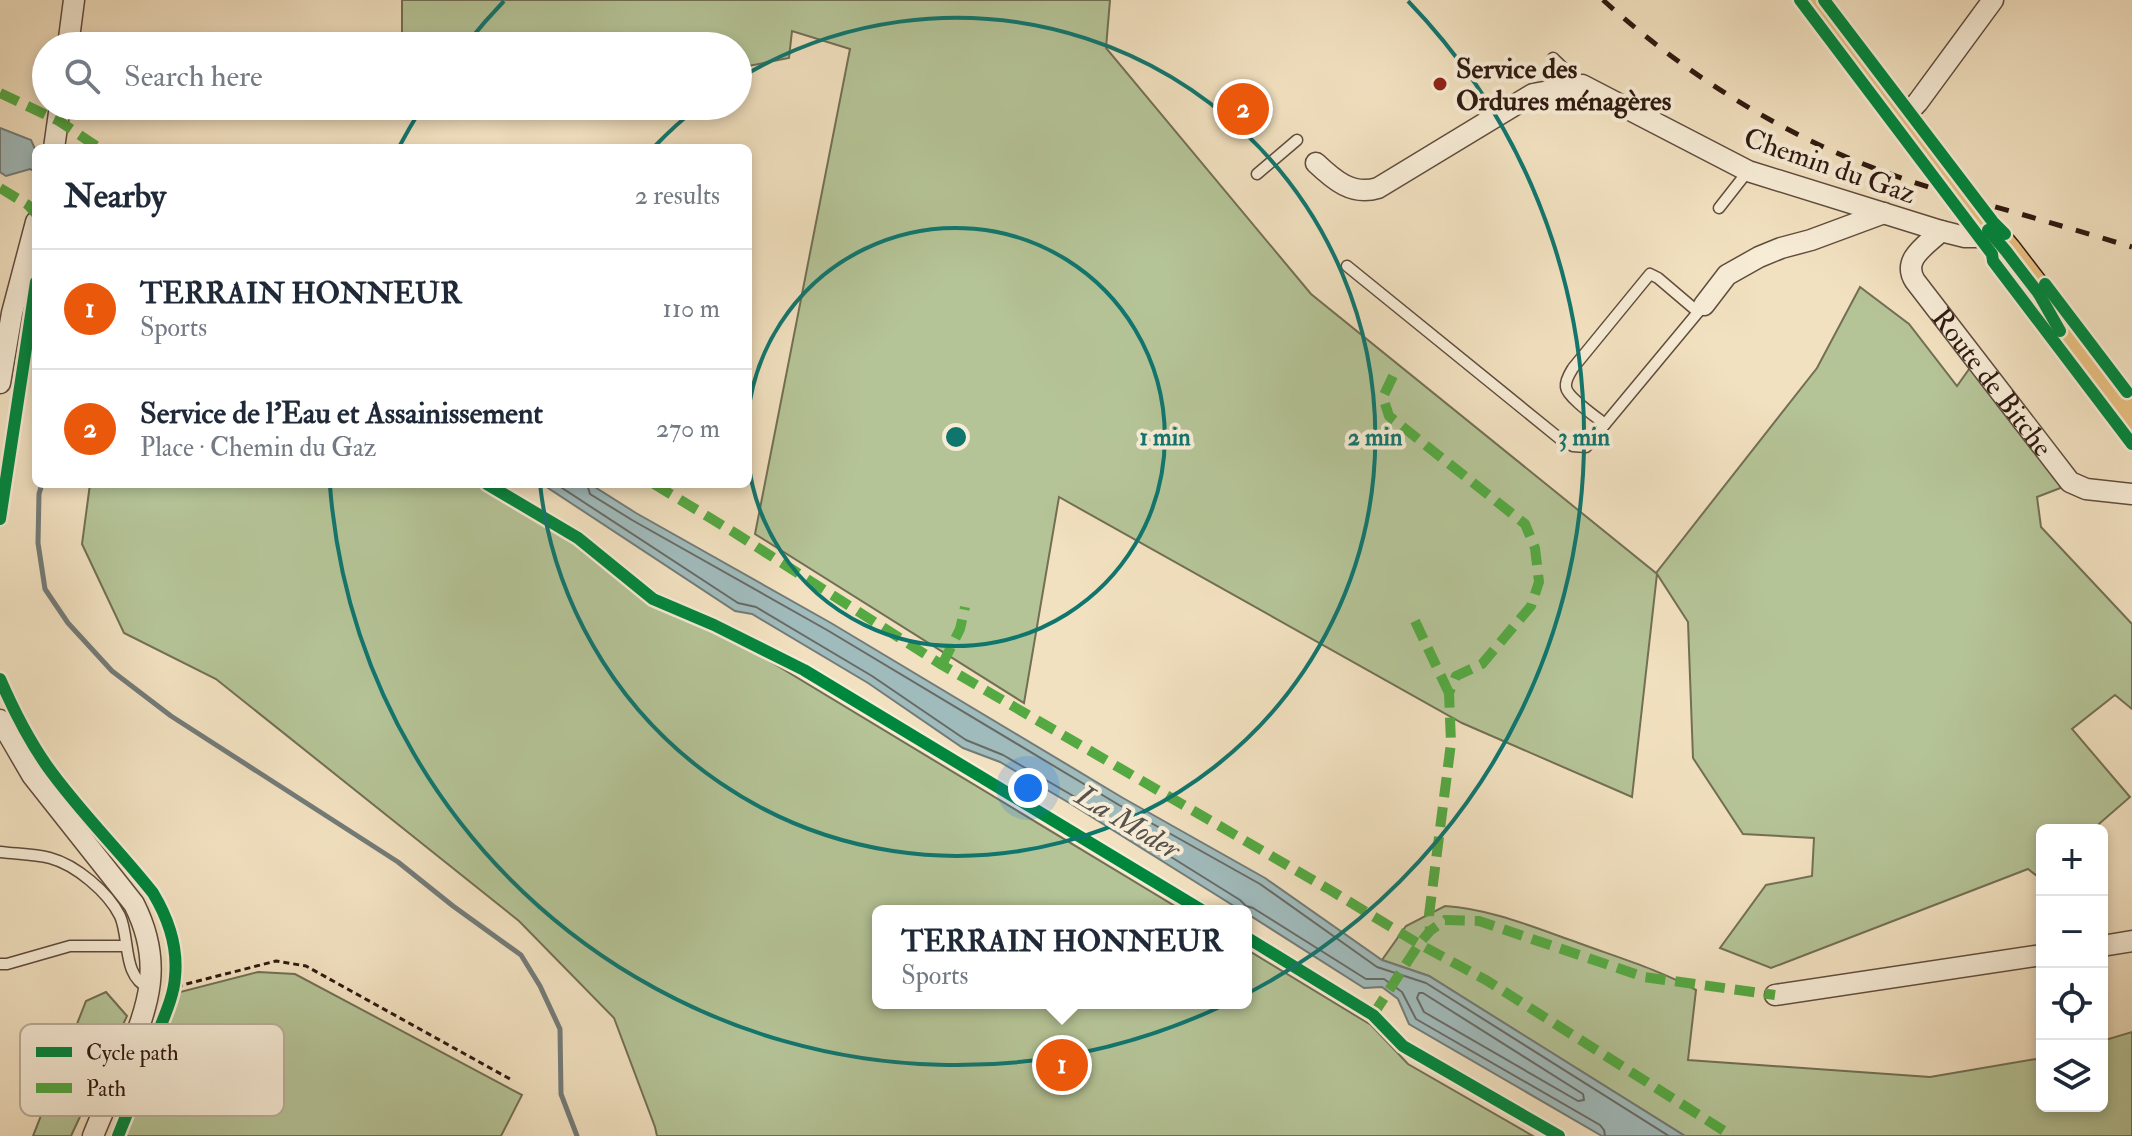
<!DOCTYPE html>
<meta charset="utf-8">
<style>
:root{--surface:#fff;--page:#f2f2f3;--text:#1f2937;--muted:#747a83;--line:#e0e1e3;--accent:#ea580c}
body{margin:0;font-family:"IM FELL Double Pica",serif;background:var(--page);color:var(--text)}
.controls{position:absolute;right:24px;bottom:24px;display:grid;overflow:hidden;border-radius:12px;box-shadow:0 4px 12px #0003}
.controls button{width:72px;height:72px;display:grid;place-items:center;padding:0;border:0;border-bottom:2px solid var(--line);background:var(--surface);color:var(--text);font:40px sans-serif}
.you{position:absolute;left:1028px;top:788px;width:28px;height:28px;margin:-20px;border:6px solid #fff;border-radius:50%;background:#1a73e8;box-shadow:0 0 0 12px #1a73e833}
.badge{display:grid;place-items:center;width:52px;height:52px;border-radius:50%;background:var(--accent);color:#fff;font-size:26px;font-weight:700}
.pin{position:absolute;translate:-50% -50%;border:4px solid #fff;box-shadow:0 2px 8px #0006}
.popup{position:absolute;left:872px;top:905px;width:380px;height:104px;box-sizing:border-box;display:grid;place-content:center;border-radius:12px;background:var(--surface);filter:drop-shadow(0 2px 6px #0005);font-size:26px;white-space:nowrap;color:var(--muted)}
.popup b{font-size:30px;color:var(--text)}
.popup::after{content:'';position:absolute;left:50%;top:100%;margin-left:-16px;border:16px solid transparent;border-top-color:var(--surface)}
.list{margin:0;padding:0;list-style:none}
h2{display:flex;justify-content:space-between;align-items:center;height:104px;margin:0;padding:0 32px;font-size:34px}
h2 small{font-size:26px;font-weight:400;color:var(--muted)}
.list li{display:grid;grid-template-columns:52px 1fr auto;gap:24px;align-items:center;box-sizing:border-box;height:120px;padding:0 32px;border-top:2px solid var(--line)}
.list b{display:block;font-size:30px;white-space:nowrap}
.list p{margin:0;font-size:26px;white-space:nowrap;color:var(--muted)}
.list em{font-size:26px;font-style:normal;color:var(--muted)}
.icon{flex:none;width:44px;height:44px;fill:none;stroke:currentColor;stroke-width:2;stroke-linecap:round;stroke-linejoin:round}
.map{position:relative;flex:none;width:2132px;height:1136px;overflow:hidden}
.search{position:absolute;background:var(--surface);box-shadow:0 4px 12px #0003;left:32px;top:32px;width:720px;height:88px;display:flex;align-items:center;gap:20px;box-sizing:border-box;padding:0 28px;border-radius:44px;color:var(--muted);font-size:30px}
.panel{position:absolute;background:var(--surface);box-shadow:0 4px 12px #0003;left:32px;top:144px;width:720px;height:344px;border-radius:12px}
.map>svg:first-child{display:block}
</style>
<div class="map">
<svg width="2132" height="1136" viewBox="0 0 2132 1136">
<rect width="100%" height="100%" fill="#f2e1c0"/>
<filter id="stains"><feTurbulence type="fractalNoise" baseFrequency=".0025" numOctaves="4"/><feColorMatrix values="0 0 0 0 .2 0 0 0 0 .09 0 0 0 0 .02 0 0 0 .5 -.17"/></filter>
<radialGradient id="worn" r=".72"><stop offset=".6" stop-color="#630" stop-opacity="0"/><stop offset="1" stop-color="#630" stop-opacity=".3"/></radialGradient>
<g fill="#b5c497" stroke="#726f54" stroke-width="2">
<path d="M 402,0 L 1110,0 L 1106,48 L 1311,294 L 1656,573 L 1817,368 L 1860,287 L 1909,324 L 1957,386 L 1972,365 L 2063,487 L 2037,497 L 2041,527 L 2132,624 L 2132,709 L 2115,695 L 2072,729 L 2130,797 L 2092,830 L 2042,830 L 2042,872 L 2037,876 L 2028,869 L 1771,968 L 1720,948 L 1766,885 L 1812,876 L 1814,838 L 1743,834 L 1693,758 L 1688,622 L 1657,574 L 1632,797 L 1462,723 L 1059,497 L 1024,703 L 755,534 L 850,49 L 792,31 L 789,58 L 738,68 L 738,46 L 402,46 Z"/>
<path d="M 90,484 L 477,484 L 1183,911 L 878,911 L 878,1003 L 1246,1003 L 1246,949 L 1371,1025 L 1408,1064 L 1533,1136 L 657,1136 L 655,1127 L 614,1018 L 519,921 L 216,679 L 124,633 L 82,544 Z"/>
<path d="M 1445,906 C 1491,909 1533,927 1576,942 C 1616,957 1658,969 1696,990 L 1688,1060 L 1930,1077 L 2042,1058 L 2042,1106 L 2102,1106 L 2102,1041 L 2132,1032 L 2132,1136 L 1685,1136 L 1429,976 L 1382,960 L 1406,926 Z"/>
<path d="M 258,972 L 295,974 L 522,1095 L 501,1136 L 124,1136 L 180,992 Z"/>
<path d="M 106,992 L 127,1016 L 71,1136 L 33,1136 L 86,1001 Z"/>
</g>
<g fill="#a0bbbc" stroke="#737b78" stroke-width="2">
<path d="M 0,128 L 31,140 L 36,151 L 36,172 L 30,169 L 6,176 L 0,172 Z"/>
<path d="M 542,484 L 590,484 L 636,513 L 831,623 L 1123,798 L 1265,878 L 1382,960 L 1429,976 L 1685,1136 L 1602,1136 L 1409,1024 L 1398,999 L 1382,987 L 1364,988 L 1246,913 L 1246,911 L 1242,911 L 1071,804 L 1000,762 L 963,748 L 868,683 L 752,614 L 735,611 Z"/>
</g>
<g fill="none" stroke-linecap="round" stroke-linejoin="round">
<g stroke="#686a67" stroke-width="2">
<path d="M 556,484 L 738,603 L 756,607 L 872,676 L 966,740 L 1003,755 L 1075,797 L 1240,900 L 1246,906 L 1253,908 L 1366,979 L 1384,979 L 1402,992 L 1416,1019 L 1600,1125 L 1604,1130 L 1605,1136"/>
<path d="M 587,484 L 590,494 L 632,520 L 827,630 L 1119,805 L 1260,884 L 1377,967 L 1426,983 L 1669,1136"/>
<path d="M 1419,993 L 1423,993 L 1583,1094 L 1584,1100 L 1578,1101 L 1424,1012 L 1417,998 Z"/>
</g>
<path stroke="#737b78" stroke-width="5" d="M 42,484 L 39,494 L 38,543 L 45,589 L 68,623 L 112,671 L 171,716 L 398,862 L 453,906 L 521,955 L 540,986 L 560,1029 L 561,1094 L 577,1136"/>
<g stroke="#604c3e" stroke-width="13">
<g id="lane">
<path d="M 1553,58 L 1580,84"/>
<path d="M 1257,174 L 1297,140"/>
<path d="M 1719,208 L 1748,171"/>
<path d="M 1347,266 L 1559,438 L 1573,446 L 1586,447 L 1704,305"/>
<path d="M 1605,424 C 1596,417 1567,397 1566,387 C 1565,380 1570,373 1573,368 L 1650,274 L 1658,278 L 1698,312"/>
<path d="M 0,852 C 16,854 34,854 50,858 C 76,865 108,892 120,916 C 130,938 122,977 149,988"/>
<path d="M 0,964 L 7,964 L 70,946 L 126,946"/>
</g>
</g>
<g stroke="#604c3e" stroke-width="23">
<g id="street">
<path d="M 68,46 L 74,0"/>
<path d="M 1902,119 L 1918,102 L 1993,0"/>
<path d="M 54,148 L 60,106"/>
<path d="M 1316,163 C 1334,180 1352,196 1378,188 L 1533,94 L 1582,85 L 1748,171 L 1941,231 L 1965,237 L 1993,237"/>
<path id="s1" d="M 1941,231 C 1927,245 1901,259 1915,281 L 2070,482 L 2086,489 L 2132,494"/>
<path d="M 1704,305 L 1727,275 L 1759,257 L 1781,248 L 1811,240 L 1884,213"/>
<path d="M 0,383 L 12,313 L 36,222"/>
<path d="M 0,720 L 32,775 L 134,904 C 164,963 149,1005 125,1062 C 114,1087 103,1111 93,1136"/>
<path d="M 2102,946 L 2132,941"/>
<path d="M 1775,995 L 2042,955"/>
</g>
</g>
<g stroke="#301a12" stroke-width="33">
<path id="primary" d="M 1812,0 L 1961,197 L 2006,251 L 2039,294 L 2057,327 L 2091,371 L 2112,391 L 2132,416"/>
</g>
<path stroke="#301a12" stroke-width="3" stroke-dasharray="6 4" stroke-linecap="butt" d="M 167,989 L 276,961 L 306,966 L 510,1079"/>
<use href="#lane" stroke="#f7ecd6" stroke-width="10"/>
<use href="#street" stroke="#f7ecd6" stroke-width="20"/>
<use href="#primary" stroke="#e9c080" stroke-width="30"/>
<path stroke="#301a12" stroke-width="5" stroke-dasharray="14 14" stroke-linecap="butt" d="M 1603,0 C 1673,63 1751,115 1837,153 C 1887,175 1939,191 1992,206 C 2039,219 2085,233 2132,247"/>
<g stroke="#54a942" stroke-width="10" stroke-dasharray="20 10" stroke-linecap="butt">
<path d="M 0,93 L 59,121 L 99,148"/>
<path d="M 0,188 L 28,205 L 36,214"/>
<path d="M 1393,376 L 1383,397 L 1389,416 L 1525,524 L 1535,548 L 1539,582 L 1531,606 L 1482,664 L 1456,676 L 1449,693 L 1451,743 L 1429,915 L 1430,931"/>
<path d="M 654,484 L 735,533 L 942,665 L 1330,890 L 1419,944 L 1486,980 L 1732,1136"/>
<path d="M 1415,621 L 1449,693"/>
<path d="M 942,665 L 960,629 L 965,607"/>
<path d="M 1373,1015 L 1419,944 L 1430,931 L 1445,920 L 1479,921 L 1644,977 L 1775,995"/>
</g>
<g stroke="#f7ecd6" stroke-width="17">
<g id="cycleway">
<path d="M 1800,0 L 1992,254 L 1993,261 L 2132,444"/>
<path d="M 1824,0 L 1993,222 L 2005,234"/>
<path d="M 1988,230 L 2006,251 L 2039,294 L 2060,331"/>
<path d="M 2045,284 L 2127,392"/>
<path d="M 487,484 L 578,538 L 653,599 L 714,625 L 804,670 L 1203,911"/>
<path d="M 0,519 L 36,282"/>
<path d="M 0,679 C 13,709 28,739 47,766 C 79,811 119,850 153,893 C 168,918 178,948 175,977 C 174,993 167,1010 161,1025 C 148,1062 133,1099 118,1136"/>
<path d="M 1246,937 L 1373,1015 L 1403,1046 L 1559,1136"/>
</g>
</g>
<use href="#cycleway" stroke="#00873e" stroke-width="12"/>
</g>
<g fill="none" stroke="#0f766e" stroke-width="4">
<path d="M748 415A209 209 0 1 1 748 459"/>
<path d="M655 146A419 419 0 0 1 698 107M740 78A419 419 0 1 1 540 484"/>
<path d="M399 147A628 628 0 0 1 421 109M468 42A628 628 0 0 1 504 1M1408 1A628 628 0 1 1 330 486"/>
</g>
<circle fill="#8f2418" stroke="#f7ecd6" stroke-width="3" cx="1440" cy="84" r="8"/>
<g text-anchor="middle" stroke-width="8" stroke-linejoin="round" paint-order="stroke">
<g font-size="28" font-weight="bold" fill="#301a12" stroke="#f7ecd6" text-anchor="start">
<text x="1456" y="78">Service des<tspan x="1456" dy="32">Ordures ménagères</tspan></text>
</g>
<g font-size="28" fill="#301a12" stroke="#f7ecd6">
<text transform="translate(1830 165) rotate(19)" y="10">Chemin du Gaz</text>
<text dy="10" stroke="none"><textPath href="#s1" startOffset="190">Route de Bitche</textPath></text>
</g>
<g font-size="30" font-style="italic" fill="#57524e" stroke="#f7ecd6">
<text transform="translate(1128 822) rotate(31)" y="10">La Moder</text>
</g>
</g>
<rect x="20" y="1024" width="264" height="92" rx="12" fill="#f7ecd6" stroke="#bbad9b" stroke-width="2"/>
<rect x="36" y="1047" width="36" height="10" fill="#00873e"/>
<rect x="36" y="1083" width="36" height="10" fill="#54a942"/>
<g font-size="22" fill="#301a12">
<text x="86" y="1060">Cycle path</text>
<text x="86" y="1096">Path</text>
</g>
<circle cx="956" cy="437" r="12" fill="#0f766e" stroke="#f7ecd6" stroke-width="4"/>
<g font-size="24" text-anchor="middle" font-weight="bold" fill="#0f766e" stroke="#f7ecd6" stroke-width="8" stroke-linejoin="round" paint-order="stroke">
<text x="1165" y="445">1 min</text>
<text x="1375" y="445">2 min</text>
<text x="1584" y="445">3 min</text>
</g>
<rect width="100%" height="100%" filter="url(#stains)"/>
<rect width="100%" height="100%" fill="url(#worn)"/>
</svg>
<div class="controls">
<button>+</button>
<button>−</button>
<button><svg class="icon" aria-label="locate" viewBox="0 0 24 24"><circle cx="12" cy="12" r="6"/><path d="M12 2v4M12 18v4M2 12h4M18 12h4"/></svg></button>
<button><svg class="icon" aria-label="layers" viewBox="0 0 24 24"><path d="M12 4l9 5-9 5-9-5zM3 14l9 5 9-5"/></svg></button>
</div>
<div class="you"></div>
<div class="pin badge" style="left:1062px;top:1065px">1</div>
<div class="popup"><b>TERRAIN HONNEUR</b>Sports</div>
<div class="pin badge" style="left:1243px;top:109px">2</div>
<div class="search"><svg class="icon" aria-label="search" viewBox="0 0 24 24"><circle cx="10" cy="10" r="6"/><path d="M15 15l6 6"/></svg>Search here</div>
<section class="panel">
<h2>Nearby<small>2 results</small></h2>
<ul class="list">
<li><span class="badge">1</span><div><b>TERRAIN HONNEUR</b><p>Sports</p></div><em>110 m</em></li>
<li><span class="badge">2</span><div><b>Service de l'Eau et Assainissement</b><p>Place · Chemin du Gaz</p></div><em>270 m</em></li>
</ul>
</section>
</div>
